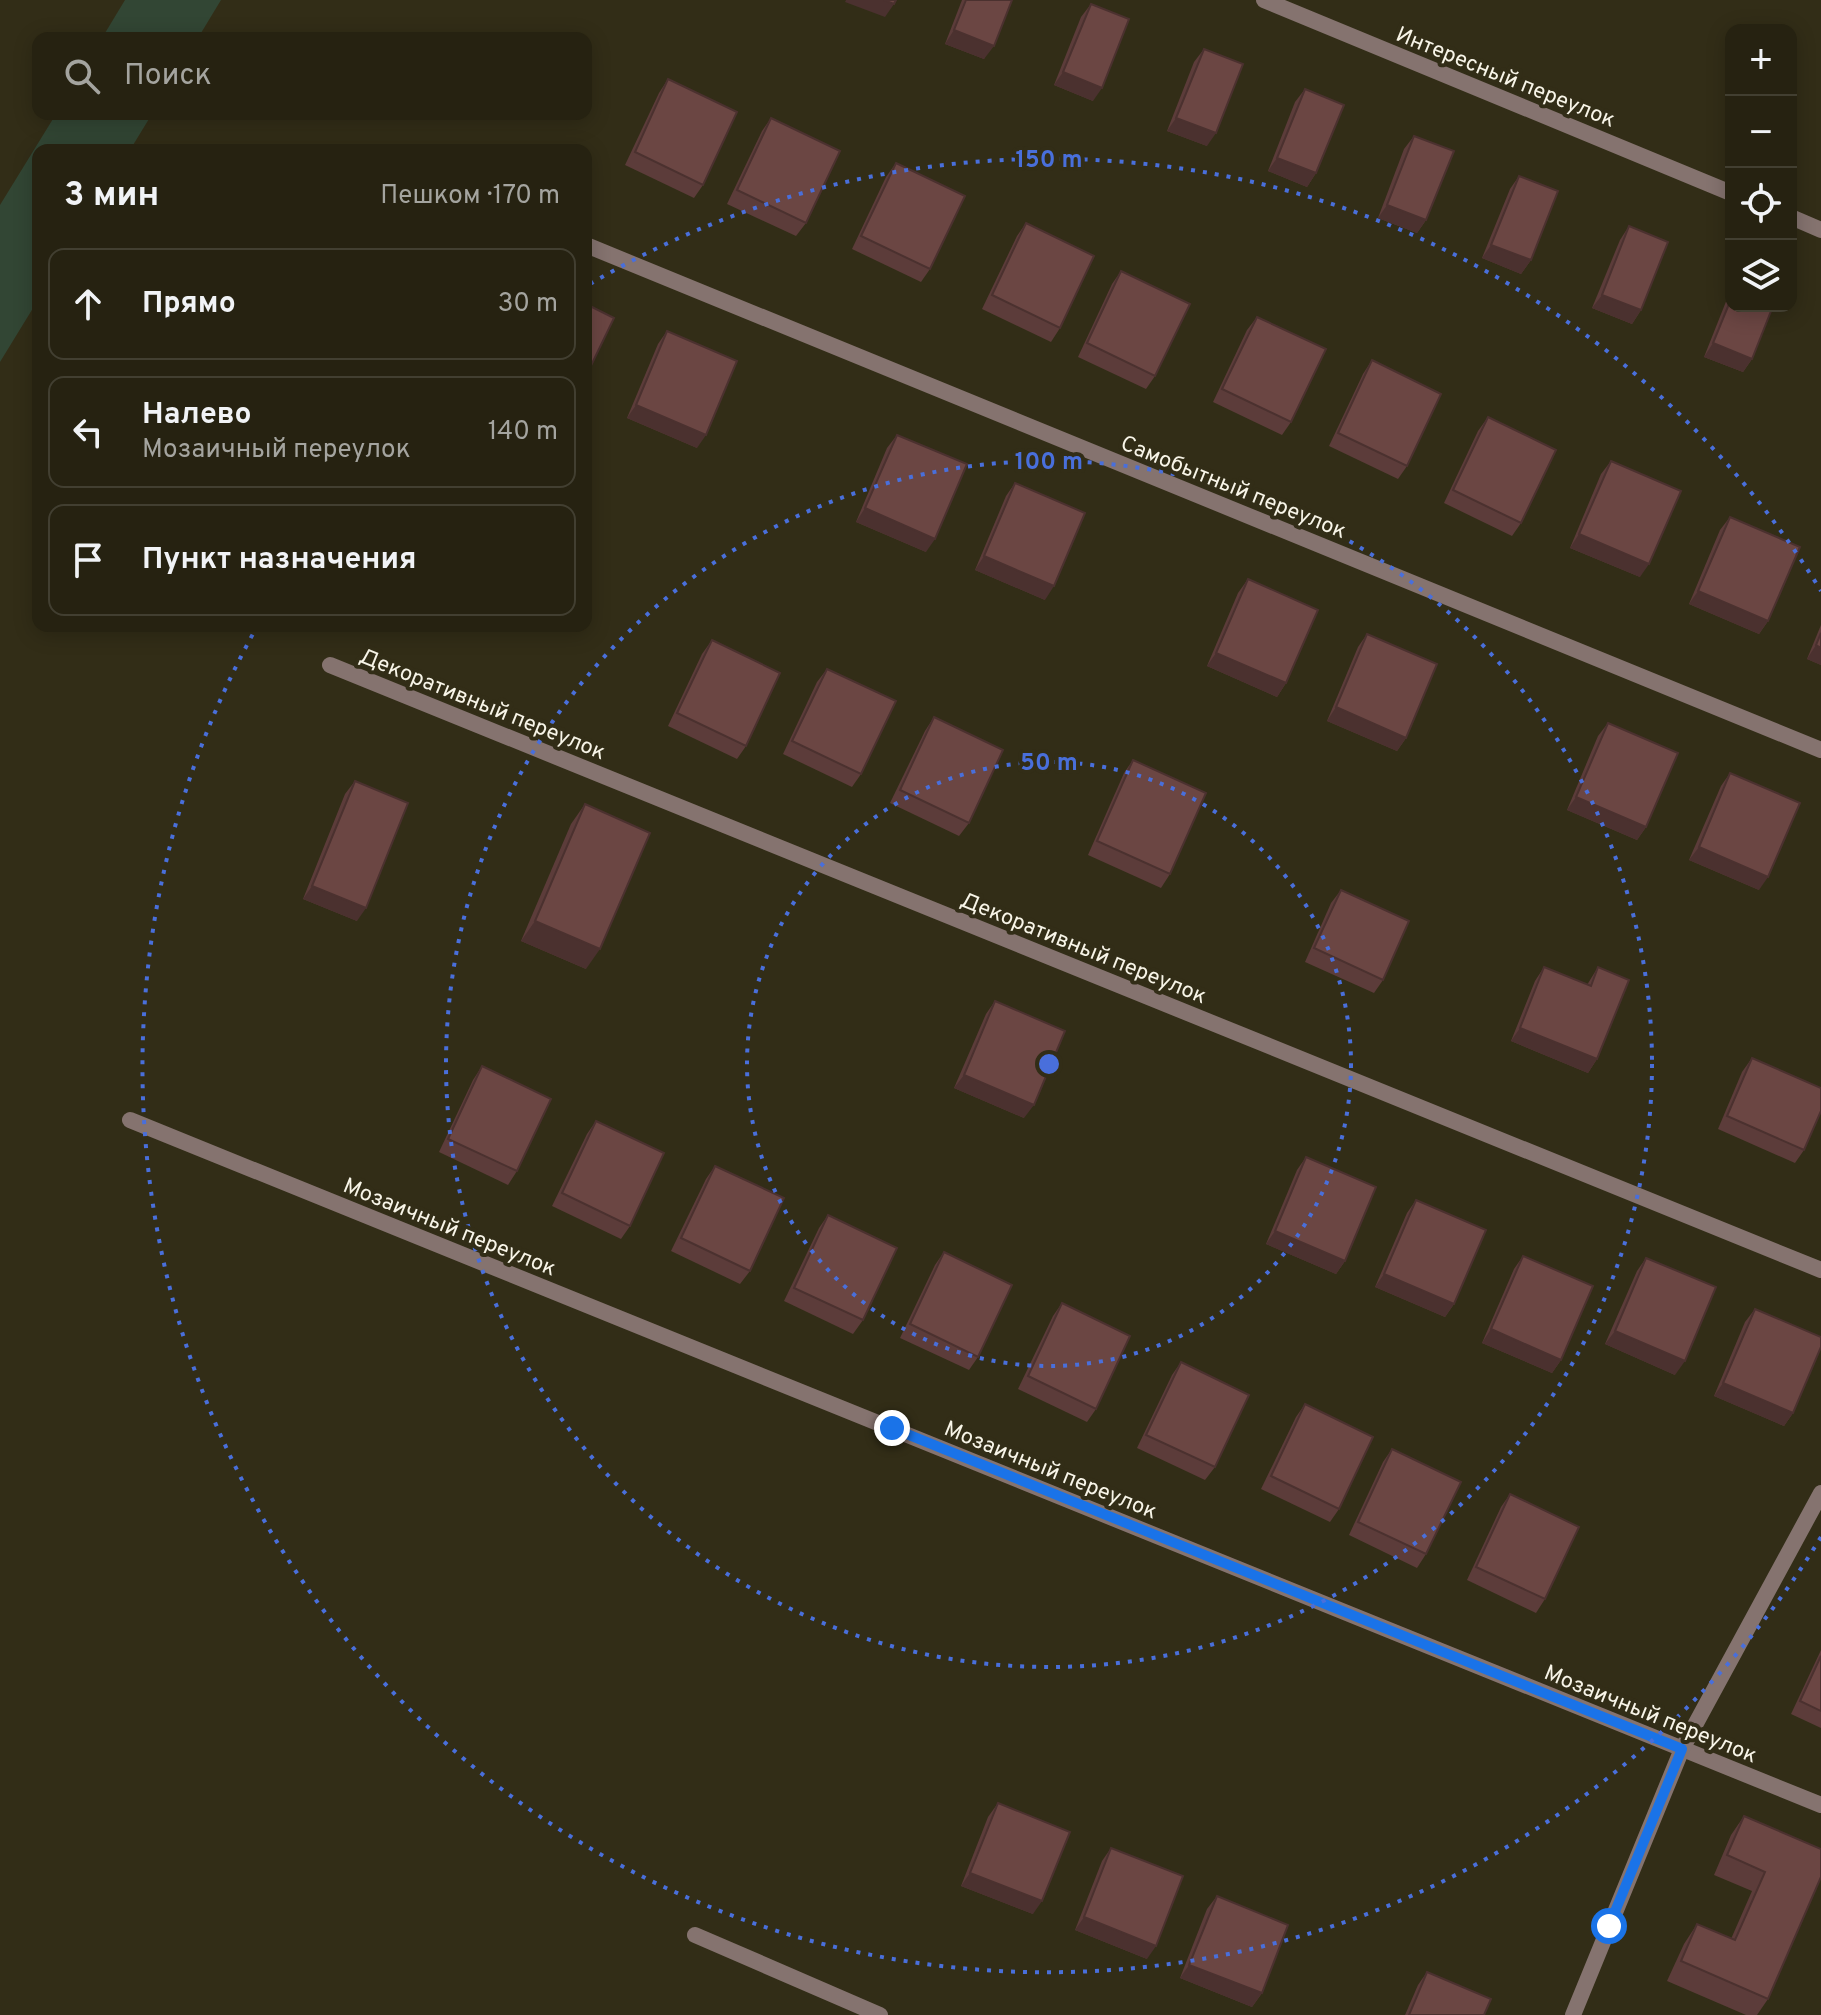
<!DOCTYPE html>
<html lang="ru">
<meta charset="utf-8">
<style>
:root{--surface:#262211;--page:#2e2a1a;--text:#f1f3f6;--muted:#a4a49f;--line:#423f31}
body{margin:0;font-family:Overpass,sans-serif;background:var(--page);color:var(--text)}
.controls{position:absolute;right:24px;top:24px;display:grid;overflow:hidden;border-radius:16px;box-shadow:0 4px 20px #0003}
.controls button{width:72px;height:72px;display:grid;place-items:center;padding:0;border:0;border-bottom:2px solid var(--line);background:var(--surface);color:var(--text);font:40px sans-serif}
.stop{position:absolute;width:24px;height:24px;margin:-18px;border:6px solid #1a73e8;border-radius:50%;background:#fff}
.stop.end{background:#1a73e8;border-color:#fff;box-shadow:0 2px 8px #0008}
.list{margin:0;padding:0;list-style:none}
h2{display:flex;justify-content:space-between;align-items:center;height:104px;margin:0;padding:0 32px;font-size:34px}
h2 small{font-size:26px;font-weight:400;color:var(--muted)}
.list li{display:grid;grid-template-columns:52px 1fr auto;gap:24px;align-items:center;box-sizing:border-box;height:112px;margin:0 16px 16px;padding:0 16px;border:2px solid var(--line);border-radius:16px}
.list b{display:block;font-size:30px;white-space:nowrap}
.list p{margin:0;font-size:26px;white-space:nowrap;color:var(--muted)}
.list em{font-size:26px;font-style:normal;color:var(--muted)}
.icon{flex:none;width:44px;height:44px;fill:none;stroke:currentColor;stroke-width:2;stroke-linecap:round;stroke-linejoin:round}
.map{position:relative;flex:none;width:1821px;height:2015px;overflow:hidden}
.search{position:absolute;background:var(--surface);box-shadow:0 4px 20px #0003;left:32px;top:32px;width:560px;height:88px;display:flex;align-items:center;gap:20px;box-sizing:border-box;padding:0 28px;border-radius:16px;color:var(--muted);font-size:30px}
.panel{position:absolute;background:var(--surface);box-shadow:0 4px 20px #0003;left:32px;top:144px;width:560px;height:488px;border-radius:16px}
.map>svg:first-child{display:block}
</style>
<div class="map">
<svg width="1821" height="2015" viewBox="0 0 1821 2015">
<rect width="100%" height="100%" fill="#322d17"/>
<g fill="#324634">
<path d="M 125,0 L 221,0 L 198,38 L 102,38 Z"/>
<path d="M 56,114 L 152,114 L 130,150 L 38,150 L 38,300 L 0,362 L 0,205 Z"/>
</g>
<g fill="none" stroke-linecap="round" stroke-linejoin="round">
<path stroke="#85736f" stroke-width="16" d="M 695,1935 L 880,2015"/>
<g stroke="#85736f" stroke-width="16">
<path d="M 1264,0 L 1731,193"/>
<path d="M 1791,217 L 1821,230"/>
<path d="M 586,245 L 1821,750"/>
<path d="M 330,665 L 1821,1270"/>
<path d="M 130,1120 L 1821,1805"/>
<path d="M 1573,2015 L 1682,1749 L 1821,1493"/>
</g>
</g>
<g fill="#5c3c3a">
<path d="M 962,0 L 1012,0 L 984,59 L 945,44 Z"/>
<path d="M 1091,4 L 1093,101 L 1054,85 L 1081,17 Z"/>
<path d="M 1204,49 L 1207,146 L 1167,131 L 1194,62 Z"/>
<path d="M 668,79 L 703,185 L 694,198 L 625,165 L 659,93 Z"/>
<path d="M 1305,89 L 1316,173 L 1307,187 L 1268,171 L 1295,102 Z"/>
<path d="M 771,118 L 806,223 L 796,236 L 727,204 L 762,131 Z"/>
<path d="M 1414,136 L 1426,220 L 1417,233 L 1378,218 L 1404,149 Z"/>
<path d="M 896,163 L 930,269 L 921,282 L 852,249 L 886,177 Z"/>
<path d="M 1519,176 L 1531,260 L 1521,274 L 1482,258 L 1510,189 Z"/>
<path d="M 1026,223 L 1060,328 L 1051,342 L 982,309 L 1017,236 Z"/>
<path d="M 1629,226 L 1641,310 L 1632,324 L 1592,308 L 1620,240 Z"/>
<path d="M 1121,271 L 1155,376 L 1146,389 L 1078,357 L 1112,284 Z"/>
<path d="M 1731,289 L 1731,306 L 1752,359 L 1743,372 L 1704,357 Z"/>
<path d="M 1257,317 L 1291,422 L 1282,435 L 1213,402 L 1247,330 Z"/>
<path d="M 667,331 L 697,448 L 627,418 L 658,344 Z"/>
<path d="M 1372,360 L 1407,466 L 1398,479 L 1329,446 L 1363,374 Z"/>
<path d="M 1488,417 L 1521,523 L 1512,536 L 1444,503 L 1478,431 Z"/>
<path d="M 897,435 L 926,552 L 856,522 L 887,448 Z"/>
<path d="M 1611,461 L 1640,577 L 1570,548 L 1601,474 Z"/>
<path d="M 1015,483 L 1045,600 L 975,570 L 1006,496 Z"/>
<path d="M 1730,517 L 1768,621 L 1759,634 L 1689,604 L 1720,530 Z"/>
<path d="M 1248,579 L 1286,683 L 1277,697 L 1207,666 L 1238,593 Z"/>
<path d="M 1821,625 L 1821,665 L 1807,659 Z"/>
<path d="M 1367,634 L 1406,738 L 1397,751 L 1327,721 L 1358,647 Z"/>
<path d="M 712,640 L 746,746 L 737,759 L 668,726 L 702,654 Z"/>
<path d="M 827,669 L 861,774 L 852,787 L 783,754 L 817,682 Z"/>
<path d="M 934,717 L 969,823 L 959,836 L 890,803 L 925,731 Z"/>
<path d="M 1608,723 L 1646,827 L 1637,840 L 1567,810 L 1598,736 Z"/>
<path d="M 1133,760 L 1170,874 L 1161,888 L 1088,855 L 1124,773 Z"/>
<path d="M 1730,773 L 1759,890 L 1689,860 L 1721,786 Z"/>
<path d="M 355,781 L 357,921 L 303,899 L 345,794 Z"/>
<path d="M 585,804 L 586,969 L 521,941 L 571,824 Z"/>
<path d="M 1341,890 L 1383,980 L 1374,993 L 1305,962 L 1331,903 Z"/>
<path d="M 1544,967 L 1587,985 L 1598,967 L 1597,1059 L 1588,1073 L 1511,1041 L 1535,981 Z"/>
<path d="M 995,1001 L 1024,1118 L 954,1088 L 986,1014 Z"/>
<path d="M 1752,1058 L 1804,1150 L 1795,1163 L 1718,1129 L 1742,1072 Z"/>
<path d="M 482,1066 L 517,1171 L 508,1185 L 439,1152 L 473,1080 Z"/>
<path d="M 596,1121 L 630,1226 L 621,1239 L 552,1206 L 587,1134 Z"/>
<path d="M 1306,1157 L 1345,1261 L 1336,1274 L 1266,1244 L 1297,1170 Z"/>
<path d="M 715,1166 L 750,1271 L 740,1284 L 671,1251 L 706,1179 Z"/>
<path d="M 1416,1200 L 1454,1304 L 1445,1317 L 1375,1287 L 1407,1213 Z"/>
<path d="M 828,1215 L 863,1320 L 853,1334 L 784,1301 L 819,1228 Z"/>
<path d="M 944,1252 L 978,1357 L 969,1370 L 900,1338 L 935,1265 Z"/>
<path d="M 1523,1256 L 1561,1360 L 1552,1373 L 1482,1343 L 1514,1269 Z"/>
<path d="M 1646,1258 L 1675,1375 L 1605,1344 L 1637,1271 Z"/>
<path d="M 1062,1303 L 1096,1409 L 1087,1422 L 1018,1389 L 1053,1316 Z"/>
<path d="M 1755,1309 L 1793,1413 L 1784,1426 L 1714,1396 L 1745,1322 Z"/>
<path d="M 1181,1362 L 1215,1467 L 1205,1480 L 1137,1448 L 1172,1375 Z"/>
<path d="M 1305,1404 L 1339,1509 L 1330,1522 L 1261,1489 L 1296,1417 Z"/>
<path d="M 1392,1449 L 1426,1554 L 1417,1568 L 1349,1535 L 1383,1462 Z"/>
<path d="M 1510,1494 L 1545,1599 L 1536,1613 L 1467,1580 L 1501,1507 Z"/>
<path d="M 1821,1650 L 1821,1728 L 1791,1714 Z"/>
<path d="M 998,1803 L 1033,1914 L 961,1886 L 988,1817 Z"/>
<path d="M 1744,1816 L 1821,1849 L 1768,1999 L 1757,2015 L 1746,2015 L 1667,1981 L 1684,1944 L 1697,1924 L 1731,1939 L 1752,1891 L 1714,1875 L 1731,1835 Z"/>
<path d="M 1111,1848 L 1147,1959 L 1075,1930 L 1102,1861 Z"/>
<path d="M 1217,1896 L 1262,1993 L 1252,2007 L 1180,1978 L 1207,1909 Z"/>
<path d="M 1427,1972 L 1484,2015 L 1405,2015 L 1418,1985 Z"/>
</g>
<g fill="#4b312f">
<path d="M 846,0 L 884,0 L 894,4 L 885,17 L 845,2 Z"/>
<path d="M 954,30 L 994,46 L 984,59 L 945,44 Z"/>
<path d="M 1063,72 L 1102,88 L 1093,101 L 1054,85 Z"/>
<path d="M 1176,118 L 1216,133 L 1207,146 L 1167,131 Z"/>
<path d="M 1277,158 L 1316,173 L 1307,187 L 1268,171 Z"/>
<path d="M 1387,205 L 1426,220 L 1417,233 L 1378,218 Z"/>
<path d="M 1491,245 L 1531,260 L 1521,274 L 1482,258 Z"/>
<path d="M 1602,295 L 1641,310 L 1632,324 L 1592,308 Z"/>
<path d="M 1713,343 L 1752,359 L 1743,372 L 1704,357 Z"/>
<path d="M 636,405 L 706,435 L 697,448 L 627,418 Z"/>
<path d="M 865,508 L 935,539 L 926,552 L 856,522 Z"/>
<path d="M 1579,534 L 1649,564 L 1640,577 L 1570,548 Z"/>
<path d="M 984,556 L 1054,586 L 1045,600 L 975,570 Z"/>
<path d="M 1698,591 L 1768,621 L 1759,634 L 1689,604 Z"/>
<path d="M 1816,645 L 1821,648 L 1821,665 L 1807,659 Z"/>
<path d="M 1216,653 L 1286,683 L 1277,697 L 1207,666 Z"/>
<path d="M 1336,707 L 1406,738 L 1397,751 L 1327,721 Z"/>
<path d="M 1576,797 L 1646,827 L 1637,840 L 1567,810 Z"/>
<path d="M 1699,847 L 1768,877 L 1759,890 L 1689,860 Z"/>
<path d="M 312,886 L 366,908 L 357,921 L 303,899 Z"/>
<path d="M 535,921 L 600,949 L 586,969 L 521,941 Z"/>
<path d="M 1520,1028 L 1597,1059 L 1588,1073 L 1511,1041 Z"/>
<path d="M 964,1075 L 1034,1105 L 1024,1118 L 954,1088 Z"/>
<path d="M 1275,1231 L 1345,1261 L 1336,1274 L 1266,1244 Z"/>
<path d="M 1384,1274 L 1454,1304 L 1445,1317 L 1375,1287 Z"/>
<path d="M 1491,1329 L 1561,1360 L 1552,1373 L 1482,1343 Z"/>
<path d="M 1615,1331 L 1685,1361 L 1675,1375 L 1605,1344 Z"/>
<path d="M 1723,1383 L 1793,1413 L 1784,1426 L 1714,1396 Z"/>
<path d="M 970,1873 L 1042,1901 L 1033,1914 L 961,1886 Z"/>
<path d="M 1084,1917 L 1156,1946 L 1147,1959 L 1075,1930 Z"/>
<path d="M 1189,1965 L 1262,1993 L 1252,2007 L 1180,1978 Z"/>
</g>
<g fill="#6b4643" stroke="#4b312f" stroke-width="2">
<path d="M 884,0 L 896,0 L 894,4 Z"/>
<path d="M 966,0 L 1012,0 L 994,46 L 954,30 Z"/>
<path d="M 1091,4 L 1129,19 L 1102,88 L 1063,72 Z"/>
<path d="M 1204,49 L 1243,64 L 1216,133 L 1176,118 Z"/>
<path d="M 668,79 L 737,112 L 703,185 L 635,152 Z"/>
<path d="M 1305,89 L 1344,105 L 1316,173 L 1277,158 Z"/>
<path d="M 771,118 L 840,151 L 806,223 L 737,190 Z"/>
<path d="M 1414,136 L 1454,151 L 1426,220 L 1387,205 Z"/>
<path d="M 896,163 L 965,196 L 930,269 L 861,236 Z"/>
<path d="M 1519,176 L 1558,191 L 1531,260 L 1491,245 Z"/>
<path d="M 1026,223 L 1094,256 L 1060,328 L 992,295 Z"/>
<path d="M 1629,226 L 1668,242 L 1641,310 L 1602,295 Z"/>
<path d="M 1121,271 L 1190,304 L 1155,376 L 1087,343 Z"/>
<path d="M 1731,299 L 1731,306 L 1773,306 L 1752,359 L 1713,343 Z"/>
<path d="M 586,304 L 614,318 L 586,376 Z"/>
<path d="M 1257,317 L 1326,349 L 1291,422 L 1222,389 Z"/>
<path d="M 667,331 L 737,361 L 706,435 L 636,405 Z"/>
<path d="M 1372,360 L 1441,394 L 1407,466 L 1338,433 Z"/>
<path d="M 1488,417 L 1556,450 L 1521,523 L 1453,490 Z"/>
<path d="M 897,435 L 967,464 L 935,539 L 865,508 Z"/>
<path d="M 1611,461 L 1681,491 L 1649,564 L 1579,534 Z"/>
<path d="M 1015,483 L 1085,513 L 1054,586 L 984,556 Z"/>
<path d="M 1730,517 L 1800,547 L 1768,621 L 1698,591 Z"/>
<path d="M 1248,579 L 1318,610 L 1286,683 L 1216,653 Z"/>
<path d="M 1821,633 L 1821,648 L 1816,645 Z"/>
<path d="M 1367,634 L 1437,664 L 1406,738 L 1336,707 Z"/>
<path d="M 712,640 L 780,673 L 746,746 L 677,713 Z"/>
<path d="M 827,669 L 896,701 L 861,774 L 792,741 Z"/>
<path d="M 934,717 L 1003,750 L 969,823 L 900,790 Z"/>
<path d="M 1608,723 L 1678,753 L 1646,827 L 1576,797 Z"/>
<path d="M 1133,760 L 1206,793 L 1170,874 L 1097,841 Z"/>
<path d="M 1730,773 L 1800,803 L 1768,877 L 1699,847 Z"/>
<path d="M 355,781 L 408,803 L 366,908 L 312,886 Z"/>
<path d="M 585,804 L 650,833 L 600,949 L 535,921 Z"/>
<path d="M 1341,890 L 1409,921 L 1383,980 L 1314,948 Z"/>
<path d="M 1544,967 L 1591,986 L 1598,967 L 1629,980 L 1597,1059 L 1520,1028 Z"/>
<path d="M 995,1001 L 1065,1031 L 1034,1105 L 964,1075 Z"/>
<path d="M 1752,1058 L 1821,1088 L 1821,1111 L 1804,1150 L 1727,1116 Z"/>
<path d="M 482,1066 L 551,1099 L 517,1171 L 448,1139 Z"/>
<path d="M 596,1121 L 664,1153 L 630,1226 L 562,1193 Z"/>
<path d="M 1306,1157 L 1376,1187 L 1345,1261 L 1275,1231 Z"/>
<path d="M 715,1166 L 784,1198 L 750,1271 L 681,1238 Z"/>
<path d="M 1416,1200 L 1486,1230 L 1454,1304 L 1384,1274 Z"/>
<path d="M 828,1215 L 897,1248 L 863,1320 L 794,1288 Z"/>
<path d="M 944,1252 L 1012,1285 L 978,1357 L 910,1324 Z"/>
<path d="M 1523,1256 L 1593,1286 L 1561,1360 L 1491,1329 Z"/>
<path d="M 1646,1258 L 1716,1287 L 1685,1361 L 1615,1331 Z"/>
<path d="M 1062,1303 L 1130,1336 L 1096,1409 L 1028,1376 Z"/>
<path d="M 1755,1309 L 1821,1337 L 1821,1347 L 1793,1413 L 1723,1383 Z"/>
<path d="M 1181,1362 L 1249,1395 L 1215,1467 L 1146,1435 Z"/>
<path d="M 1305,1404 L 1373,1437 L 1339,1509 L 1271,1476 Z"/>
<path d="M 1392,1449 L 1461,1482 L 1426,1554 L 1358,1522 Z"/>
<path d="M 1510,1494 L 1579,1527 L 1545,1599 L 1476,1567 Z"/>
<path d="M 1821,1656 L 1821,1711 L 1800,1701 Z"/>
<path d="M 998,1803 L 1070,1832 L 1042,1901 L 970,1873 Z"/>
<path d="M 1744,1816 L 1821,1849 L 1821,1877 L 1768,1999 L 1681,1961 L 1697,1924 L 1735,1940 L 1765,1872 L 1727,1855 Z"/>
<path d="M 1111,1848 L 1183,1876 L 1156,1946 L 1084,1917 Z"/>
<path d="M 1217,1896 L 1288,1925 L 1262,1993 L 1189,1965 Z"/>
<path d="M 1427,1972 L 1491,1999 L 1484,2015 L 1409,2015 Z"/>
</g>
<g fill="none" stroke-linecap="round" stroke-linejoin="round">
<path stroke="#1a73e8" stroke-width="10" d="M 892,1428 L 1682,1749 L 1609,1926"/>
</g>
<g fill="none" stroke="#496fdb" stroke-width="4" stroke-dasharray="4 8">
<circle cx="1049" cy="1064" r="302"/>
<circle cx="1049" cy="1064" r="603"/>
<path d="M1821 1537A905 905 0 0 1 254 632M590 284A905 905 0 0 1 1821 591"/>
</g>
<g text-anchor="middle" stroke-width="8" stroke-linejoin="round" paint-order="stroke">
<g font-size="22" fill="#f8f5e8" stroke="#322d17">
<text transform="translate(1506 76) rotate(22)" y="8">Интересный переулок</text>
<text transform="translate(1234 486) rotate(22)" y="8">Самобытный переулок</text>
<text transform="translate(483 703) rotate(22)" y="8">Декоративный переулок</text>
<text transform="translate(1084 947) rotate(22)" y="8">Декоративный переулок</text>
<text transform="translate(450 1226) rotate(22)" y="8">Мозаичный переулок</text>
<text transform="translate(1051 1469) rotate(22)" y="8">Мозаичный переулок</text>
<text transform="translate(1651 1713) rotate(22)" y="8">Мозаичный переулок</text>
</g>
</g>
<circle cx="1049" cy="1064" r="12" fill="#496fdb" stroke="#322d17" stroke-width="4"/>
<g font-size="24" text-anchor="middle" font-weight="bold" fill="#496fdb" stroke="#322d17" stroke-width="8" stroke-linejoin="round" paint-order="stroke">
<text x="1049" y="167">150 m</text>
<text x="1049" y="469">100 m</text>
<text x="1049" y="770">50 m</text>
</g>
</svg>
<div class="controls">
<button>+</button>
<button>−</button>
<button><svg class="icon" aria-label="locate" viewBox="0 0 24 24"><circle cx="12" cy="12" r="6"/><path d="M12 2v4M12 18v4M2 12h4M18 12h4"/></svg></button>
<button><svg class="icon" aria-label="layers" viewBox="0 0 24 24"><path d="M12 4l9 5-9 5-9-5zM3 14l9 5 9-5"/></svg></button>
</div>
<div class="stop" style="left:1609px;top:1926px"></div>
<div class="stop end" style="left:892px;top:1428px"></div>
<div class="search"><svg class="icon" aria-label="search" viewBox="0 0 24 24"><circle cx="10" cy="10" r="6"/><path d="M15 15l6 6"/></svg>Поиск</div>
<section class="panel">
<h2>3 мин<small>Пешком · 170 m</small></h2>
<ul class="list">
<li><svg class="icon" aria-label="ahead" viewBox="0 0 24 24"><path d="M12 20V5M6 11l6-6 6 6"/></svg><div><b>Прямо</b></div><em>30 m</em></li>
<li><svg class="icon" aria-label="left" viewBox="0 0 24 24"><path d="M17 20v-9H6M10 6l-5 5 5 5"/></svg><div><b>Налево</b><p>Мозаичный переулок</p></div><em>140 m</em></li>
<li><svg class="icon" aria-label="arrive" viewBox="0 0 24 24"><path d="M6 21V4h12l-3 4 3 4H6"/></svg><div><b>Пункт назначения</b></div></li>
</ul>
</section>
</div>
